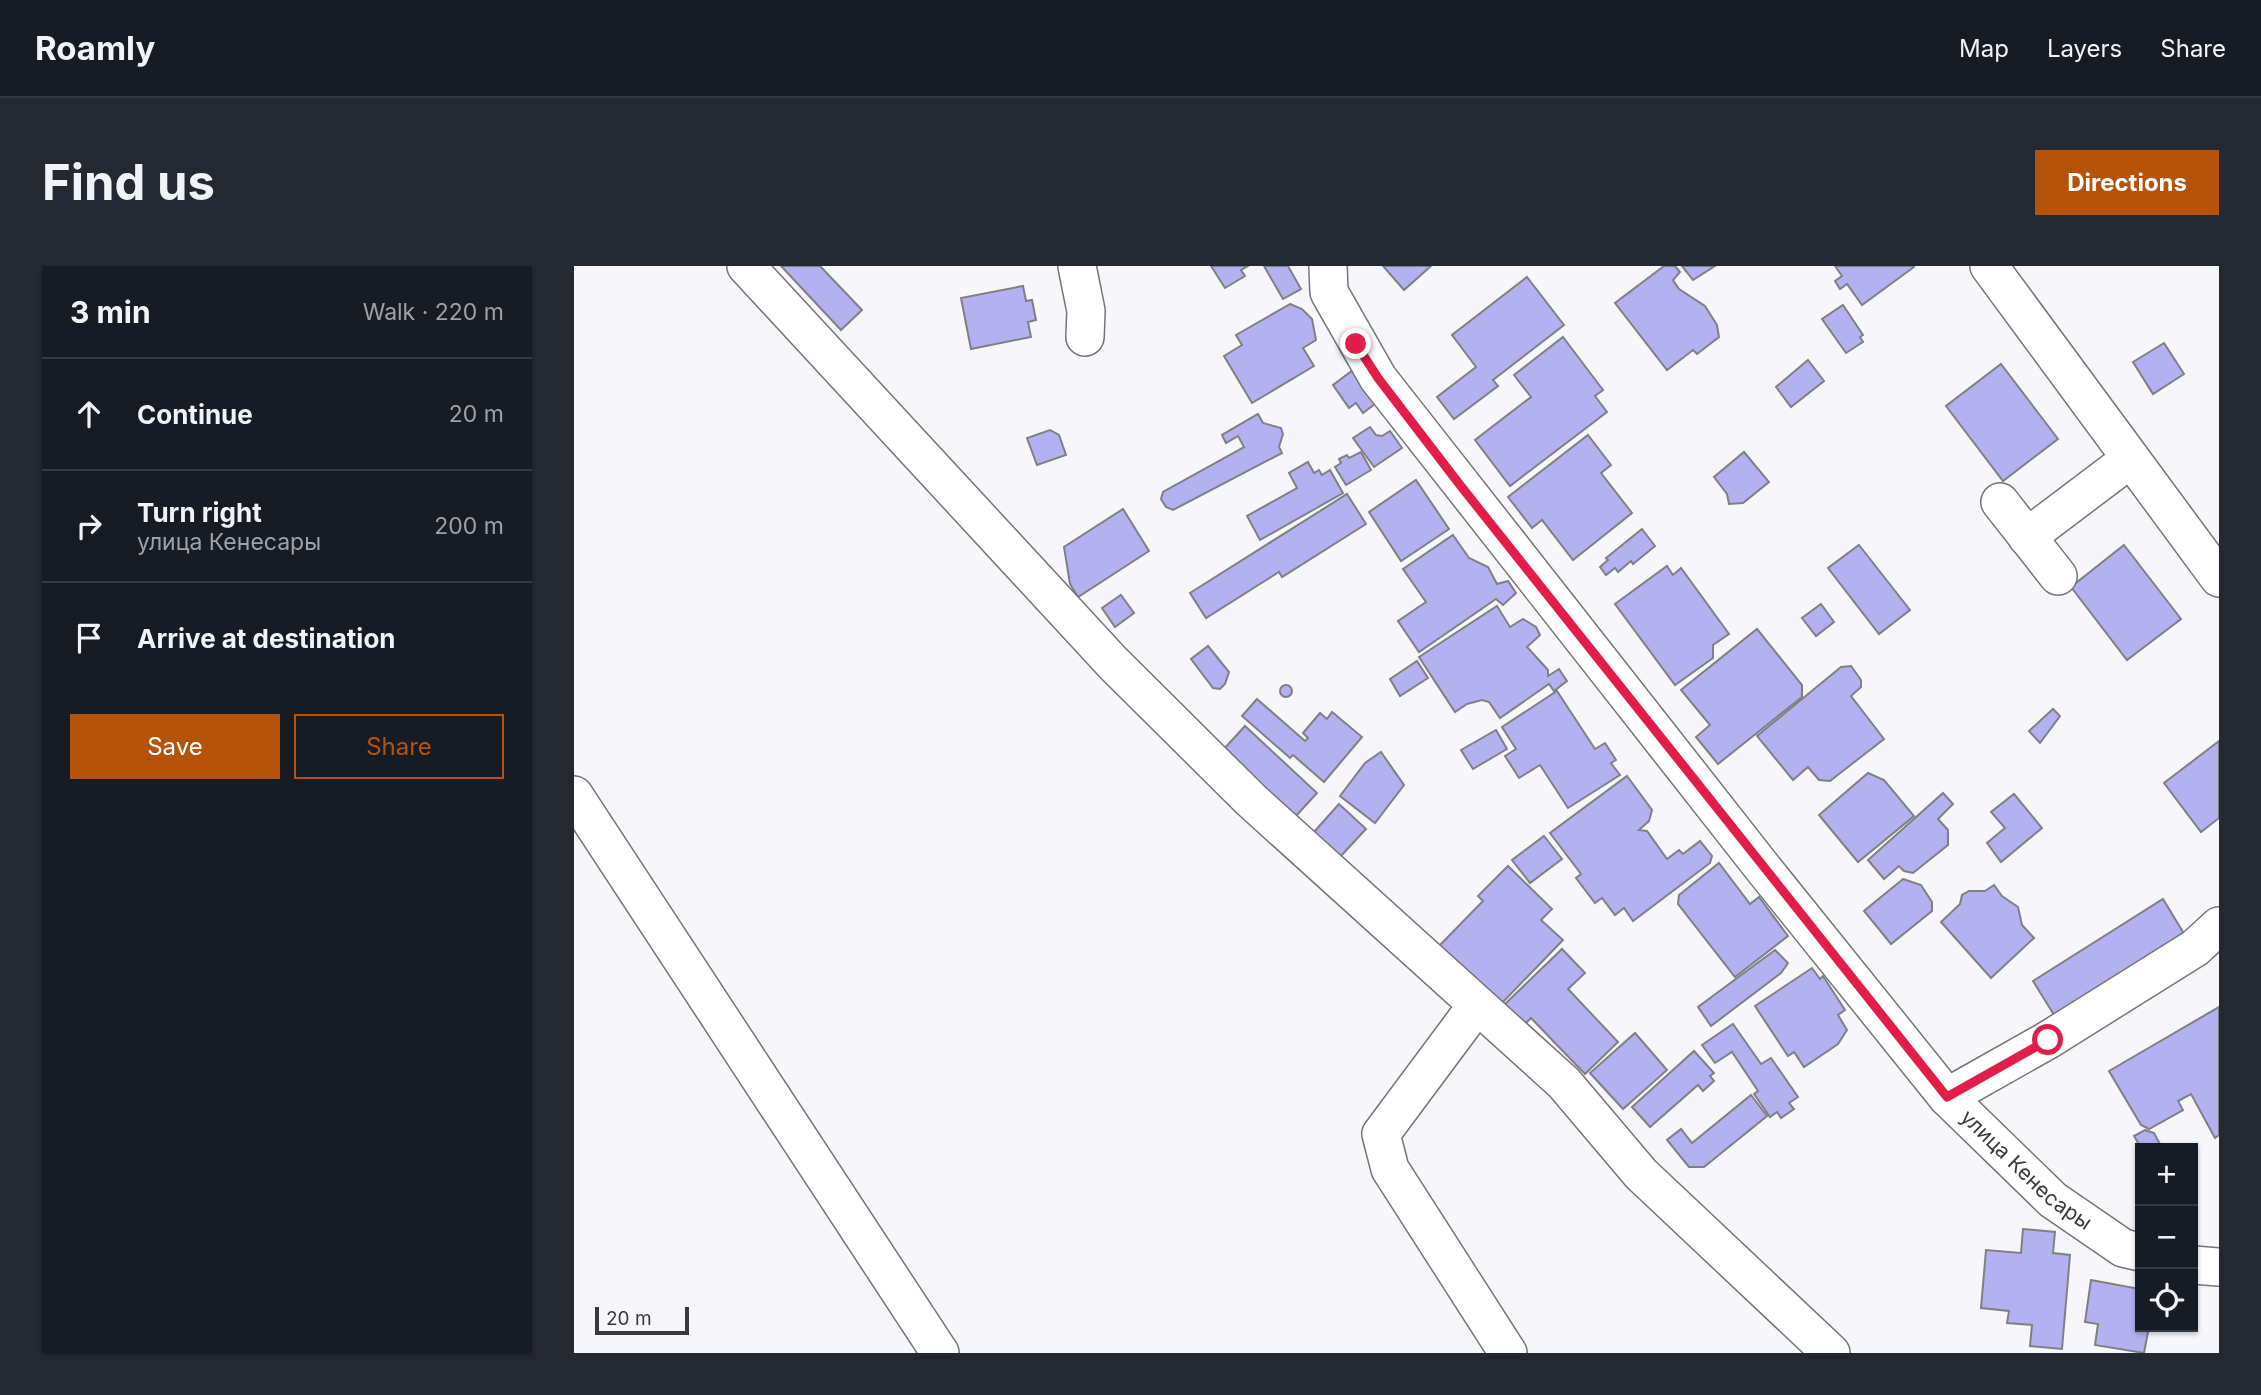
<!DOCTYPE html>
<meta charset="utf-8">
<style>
:root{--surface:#171b24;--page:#242831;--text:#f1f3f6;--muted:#9ea1a6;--line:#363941;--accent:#b45309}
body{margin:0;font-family:Inter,sans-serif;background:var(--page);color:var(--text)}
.controls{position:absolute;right:21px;bottom:21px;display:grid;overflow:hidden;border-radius:0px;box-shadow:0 2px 5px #0004}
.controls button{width:63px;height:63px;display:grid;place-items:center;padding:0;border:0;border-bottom:2px solid var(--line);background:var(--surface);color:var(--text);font:35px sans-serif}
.scale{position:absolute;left:21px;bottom:18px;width:94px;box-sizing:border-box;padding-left:7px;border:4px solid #3a3a3c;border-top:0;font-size:19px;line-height:24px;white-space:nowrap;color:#3a3a3c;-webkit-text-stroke:5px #f7f7fb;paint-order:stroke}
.stop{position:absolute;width:21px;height:21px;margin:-16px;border:5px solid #e11d48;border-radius:50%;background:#fff}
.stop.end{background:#e11d48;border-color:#fff;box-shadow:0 2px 7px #0008}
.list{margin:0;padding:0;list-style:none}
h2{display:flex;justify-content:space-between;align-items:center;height:91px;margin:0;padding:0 28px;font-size:30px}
h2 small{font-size:23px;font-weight:400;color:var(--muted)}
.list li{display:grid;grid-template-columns:46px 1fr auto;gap:21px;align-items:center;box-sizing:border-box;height:112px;padding:0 28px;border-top:2px solid var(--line)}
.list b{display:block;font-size:26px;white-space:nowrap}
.list p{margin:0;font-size:23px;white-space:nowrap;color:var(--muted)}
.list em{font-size:23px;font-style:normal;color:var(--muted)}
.actions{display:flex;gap:14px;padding:21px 28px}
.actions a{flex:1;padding:16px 0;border:2px solid var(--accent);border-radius:0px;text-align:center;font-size:24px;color:var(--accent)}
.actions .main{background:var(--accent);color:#fff}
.icon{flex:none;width:38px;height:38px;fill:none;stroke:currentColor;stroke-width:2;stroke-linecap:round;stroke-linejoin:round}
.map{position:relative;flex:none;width:1645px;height:1087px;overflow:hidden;border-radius:0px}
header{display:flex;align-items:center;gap:42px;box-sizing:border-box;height:98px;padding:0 35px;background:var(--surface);border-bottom:2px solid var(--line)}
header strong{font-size:33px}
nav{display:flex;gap:38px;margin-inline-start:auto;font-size:24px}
.intro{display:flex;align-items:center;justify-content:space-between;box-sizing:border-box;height:168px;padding:0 42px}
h1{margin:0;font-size:49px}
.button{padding:18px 32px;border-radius:0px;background:var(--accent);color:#fff;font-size:24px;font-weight:700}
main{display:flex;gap:42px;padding:0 42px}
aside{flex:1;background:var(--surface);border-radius:0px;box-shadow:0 2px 5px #0004}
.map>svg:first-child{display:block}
</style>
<header>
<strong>Roamly</strong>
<nav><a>Map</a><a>Layers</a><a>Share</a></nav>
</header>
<div class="intro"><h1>Find us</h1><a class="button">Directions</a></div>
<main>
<aside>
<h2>3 min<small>Walk · 220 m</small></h2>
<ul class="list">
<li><svg class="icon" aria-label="ahead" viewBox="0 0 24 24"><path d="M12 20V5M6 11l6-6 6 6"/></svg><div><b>Continue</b></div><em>20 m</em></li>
<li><svg class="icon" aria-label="right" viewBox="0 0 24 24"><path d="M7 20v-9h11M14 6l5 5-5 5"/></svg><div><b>Turn right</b><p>улица Кенесары</p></div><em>200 m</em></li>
<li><svg class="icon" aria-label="arrive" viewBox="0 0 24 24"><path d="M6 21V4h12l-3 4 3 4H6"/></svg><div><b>Arrive at destination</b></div></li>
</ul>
<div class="actions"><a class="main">Save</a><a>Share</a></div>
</aside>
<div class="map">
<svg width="1645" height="1087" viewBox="0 0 1645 1087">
<rect width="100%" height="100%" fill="#f7f7fb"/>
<g fill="#b4b1f1" stroke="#808084" stroke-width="2">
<path d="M 207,0 L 246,0 L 288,44 L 267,64 Z"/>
<path d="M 637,0 L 674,0 L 667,4 L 671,10 L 651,22 Z"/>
<path d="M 690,0 L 714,0 L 727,23 L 709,33 Z"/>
<path d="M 809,0 L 857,0 L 830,24 Z"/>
<path d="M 1090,0 L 1101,0 L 1106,6 L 1099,14 L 1105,23 L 1131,40 L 1143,59 L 1145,71 L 1123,88 L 1119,84 L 1093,104 L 1041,37 Z"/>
<path d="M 1108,0 L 1141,0 L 1119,14 Z"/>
<path d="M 1261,0 L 1339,0 L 1340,1 L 1288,39 L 1273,18 L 1266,23 L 1261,15 L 1268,10 Z"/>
<path d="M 953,11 L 990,59 L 919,114 L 924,120 L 880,153 L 863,131 L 902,101 L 878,69 Z"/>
<path d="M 449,20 L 452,35 L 458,34 L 462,54 L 454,56 L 457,71 L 397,83 L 387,32 Z"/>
<path d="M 716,38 L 728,43 L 738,53 L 742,74 L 729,82 L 740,100 L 678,137 L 650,90 L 668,79 L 662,69 Z"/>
<path d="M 1269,39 L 1289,69 L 1286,71 L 1289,76 L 1272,87 L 1248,53 Z"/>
<path d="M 989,71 L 1029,124 L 1021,130 L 1033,146 L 936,220 L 901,174 L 957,131 L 940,109 Z"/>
<path d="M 1590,77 L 1610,108 L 1579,128 L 1559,96 Z"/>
<path d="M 1234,94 L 1250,115 L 1217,141 L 1202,121 Z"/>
<path d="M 1427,98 L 1484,173 L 1429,215 L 1372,140 Z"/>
<path d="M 779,104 L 802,137 L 789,147 L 782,137 L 775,142 L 759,119 Z"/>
<path d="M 684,148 L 689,157 L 707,162 L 709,168 L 705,181 L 708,187 L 599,244 L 592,241 L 587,233 L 589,226 L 670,181 L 664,170 L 652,177 L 648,169 Z"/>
<path d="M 796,161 L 802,169 L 808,170 L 816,165 L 828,182 L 800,201 L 779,172 Z"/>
<path d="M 476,164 L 485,169 L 492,189 L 463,199 L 453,172 Z"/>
<path d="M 1014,169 L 1037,199 L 1027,207 L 1058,247 L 999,294 L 968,254 L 958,262 L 934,231 Z"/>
<path d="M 787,186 L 797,204 L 772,219 L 761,201 L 767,197 L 765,193 L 773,189 L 775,192 Z"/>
<path d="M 1170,186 L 1195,216 L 1169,237 L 1155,238 L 1153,228 L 1140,211 Z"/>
<path d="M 734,196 L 740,207 L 745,204 L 748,209 L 756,204 L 769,227 L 686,274 L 673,250 L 723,222 L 715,207 Z"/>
<path d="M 842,214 L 875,263 L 827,295 L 795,246 Z"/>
<path d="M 773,228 L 792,258 L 708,311 L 705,306 L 632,352 L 616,327 Z"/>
<path d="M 549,243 L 575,285 L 504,331 L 496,318 L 490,281 Z"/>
<path d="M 1068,263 L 1081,280 L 1059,298 L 1057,295 L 1044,306 L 1041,302 L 1032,309 L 1026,301 L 1034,294 L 1032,292 Z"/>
<path d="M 879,269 L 895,292 L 914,301 L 923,318 L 934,315 L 942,327 L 929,339 L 922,333 L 845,386 L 824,355 L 852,336 L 829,303 Z"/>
<path d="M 1285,279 L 1336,344 L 1305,368 L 1254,302 Z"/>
<path d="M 1550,279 L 1607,353 L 1553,394 L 1497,321 Z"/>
<path d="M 1093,300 L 1099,309 L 1107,302 L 1155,368 L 1139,379 L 1139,392 L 1101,419 L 1041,338 Z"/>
<path d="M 547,329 L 560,347 L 541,361 L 528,342 Z"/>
<path d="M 1247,338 L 1260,356 L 1242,370 L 1228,352 Z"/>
<path d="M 923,340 L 936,361 L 949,353 L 962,361 L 966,369 L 953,381 L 974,404 L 974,410 L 985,403 L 993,415 L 980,425 L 975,418 L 926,452 L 915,436 L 908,434 L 893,438 L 881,446 L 845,391 Z"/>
<path d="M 1183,363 L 1228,419 L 1228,431 L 1144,498 L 1122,471 L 1136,459 L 1107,424 Z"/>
<path d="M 634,380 L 655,406 L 651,418 L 646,423 L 639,422 L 617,393 Z"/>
<path d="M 843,395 L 854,412 L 826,430 L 816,413 Z"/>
<path d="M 1277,400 L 1287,414 L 1287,421 L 1277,430 L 1310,473 L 1256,515 L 1245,514 L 1234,501 L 1219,514 L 1183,470 L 1267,401 Z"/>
<circle cx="712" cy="425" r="6"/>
<path d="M 983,425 L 1021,483 L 1031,477 L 1042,494 L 1037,497 L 1046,509 L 994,542 L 966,499 L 945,512 L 931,490 L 942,483 L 928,461 Z"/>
<path d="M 683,433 L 731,475 L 734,472 L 729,467 L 746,447 L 753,453 L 758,446 L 788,471 L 750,516 L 719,489 L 716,492 L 668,450 Z"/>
<path d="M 1479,443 L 1486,450 L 1466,477 L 1455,465 Z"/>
<path d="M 671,460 L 743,527 L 721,551 L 649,484 Z"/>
<path d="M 922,464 L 933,483 L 899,503 L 887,484 Z"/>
<path d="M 1645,475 L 1645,552 L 1627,566 L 1590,517 Z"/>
<path d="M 807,486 L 830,519 L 801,557 L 766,530 L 791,497 Z"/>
<path d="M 1294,507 L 1310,514 L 1340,550 L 1284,596 L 1245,549 Z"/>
<path d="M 1053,510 L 1078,544 L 1075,555 L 1065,564 L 1073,565 L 1093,593 L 1105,584 L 1109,588 L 1126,575 L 1138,590 L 1136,597 L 1059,655 L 1050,642 L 1041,649 L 1028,632 L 1021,637 L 1002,612 L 1007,608 L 976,567 Z"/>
<path d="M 1369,527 L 1379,538 L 1364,553 L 1374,564 L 1374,579 L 1339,607 L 1330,605 L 1325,600 L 1310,613 L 1294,594 Z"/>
<path d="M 1440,528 L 1468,562 L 1427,596 L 1413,577 L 1431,562 L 1417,546 Z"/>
<path d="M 765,538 L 792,563 L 766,591 L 740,566 Z"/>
<path d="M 970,570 L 988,593 L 956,617 L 938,594 Z"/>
<path d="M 1145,597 L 1176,638 L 1185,631 L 1214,670 L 1161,711 L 1104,638 L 1105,629 Z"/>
<path d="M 934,600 L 978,643 L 967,654 L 989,674 L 926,739 L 865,680 L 909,635 L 904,630 Z"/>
<path d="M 1329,613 L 1347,619 L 1358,636 L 1358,645 L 1317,678 L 1290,645 Z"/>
<path d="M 1420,619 L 1428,630 L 1444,641 L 1448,659 L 1460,672 L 1417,712 L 1367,656 L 1386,638 L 1388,629 L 1395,625 L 1411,625 Z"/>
<path d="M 1589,633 L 1612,671 L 1480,749 L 1459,715 Z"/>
<path d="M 988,683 L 1011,707 L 994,723 L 1044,776 L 1011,808 L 957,752 L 950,759 L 931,738 Z"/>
<path d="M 1201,684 L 1214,697 L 1207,707 L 1137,760 L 1124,741 Z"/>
<path d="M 1238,702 L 1246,713 L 1249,710 L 1271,744 L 1264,749 L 1273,764 L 1264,778 L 1230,801 L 1220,786 L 1214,790 L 1181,740 Z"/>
<path d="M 1645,741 L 1645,869 L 1641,872 L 1617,828 L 1604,835 L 1609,844 L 1575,863 L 1567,859 L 1535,805 Z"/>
<path d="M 1159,758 L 1187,798 L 1197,792 L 1224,831 L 1215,837 L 1220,843 L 1207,852 L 1203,846 L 1196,851 L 1180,828 L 1184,825 L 1158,786 L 1141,797 L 1128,779 Z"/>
<path d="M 1061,767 L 1093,804 L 1049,843 L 1016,807 Z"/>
<path d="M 1120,785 L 1140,807 L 1136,810 L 1140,815 L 1129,825 L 1124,819 L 1076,861 L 1058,841 Z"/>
<path d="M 1177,829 L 1193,850 L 1130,901 L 1115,901 L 1093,874 L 1107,863 L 1118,877 Z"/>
<path d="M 1571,864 L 1580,867 L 1587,880 L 1567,882 L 1560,870 Z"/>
<path d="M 1449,963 L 1481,966 L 1479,987 L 1496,989 L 1488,1083 L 1456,1080 L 1458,1059 L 1433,1057 L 1435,1045 L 1407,1042 L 1412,984 L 1447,987 Z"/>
<path d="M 1517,1014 L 1566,1023 L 1563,1058 L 1575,1061 L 1570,1087 L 1521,1079 L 1524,1058 L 1511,1056 Z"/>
</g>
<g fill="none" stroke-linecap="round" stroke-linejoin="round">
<g stroke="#757578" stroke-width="40">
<g id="minor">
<path d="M 172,0 L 539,397 L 677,534 L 990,817 L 1067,908 L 1257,1087"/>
<path d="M 503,0 L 512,45 L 511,71"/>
<path id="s1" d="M 754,0 L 755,26 L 804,112 L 1188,601 L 1373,831 L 1479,934 L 1549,982 L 1566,986"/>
<path d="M 1415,0 L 1645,312"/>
<path d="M 1426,236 L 1484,310"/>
<path d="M 1453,271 L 1555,194"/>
<path d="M 0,529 L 366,1087"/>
<path d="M 903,739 L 807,868 L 816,903 L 934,1087"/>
<path d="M 1373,831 L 1474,774 L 1621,682 L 1645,660"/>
<path d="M 1619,999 L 1645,1001"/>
</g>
</g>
<use href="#minor" stroke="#fff" stroke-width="37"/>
</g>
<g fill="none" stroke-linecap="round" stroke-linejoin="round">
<path stroke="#e11d48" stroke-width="9" d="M 782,78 L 804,112 L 886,219 L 1373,831 L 1474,774"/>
</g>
<g text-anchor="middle" stroke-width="5" stroke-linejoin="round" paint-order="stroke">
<g font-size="21" fill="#3a3a3c" stroke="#f7f7fb">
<text dy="7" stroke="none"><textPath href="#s1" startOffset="1150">улица Кенесары</textPath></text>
</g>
</g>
</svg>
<div class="controls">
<button>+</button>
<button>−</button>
<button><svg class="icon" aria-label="locate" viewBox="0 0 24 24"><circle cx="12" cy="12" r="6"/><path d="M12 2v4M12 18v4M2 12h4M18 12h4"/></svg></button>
</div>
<div class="scale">20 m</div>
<div class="stop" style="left:1474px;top:774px"></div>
<div class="stop end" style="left:782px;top:78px"></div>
</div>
</main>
